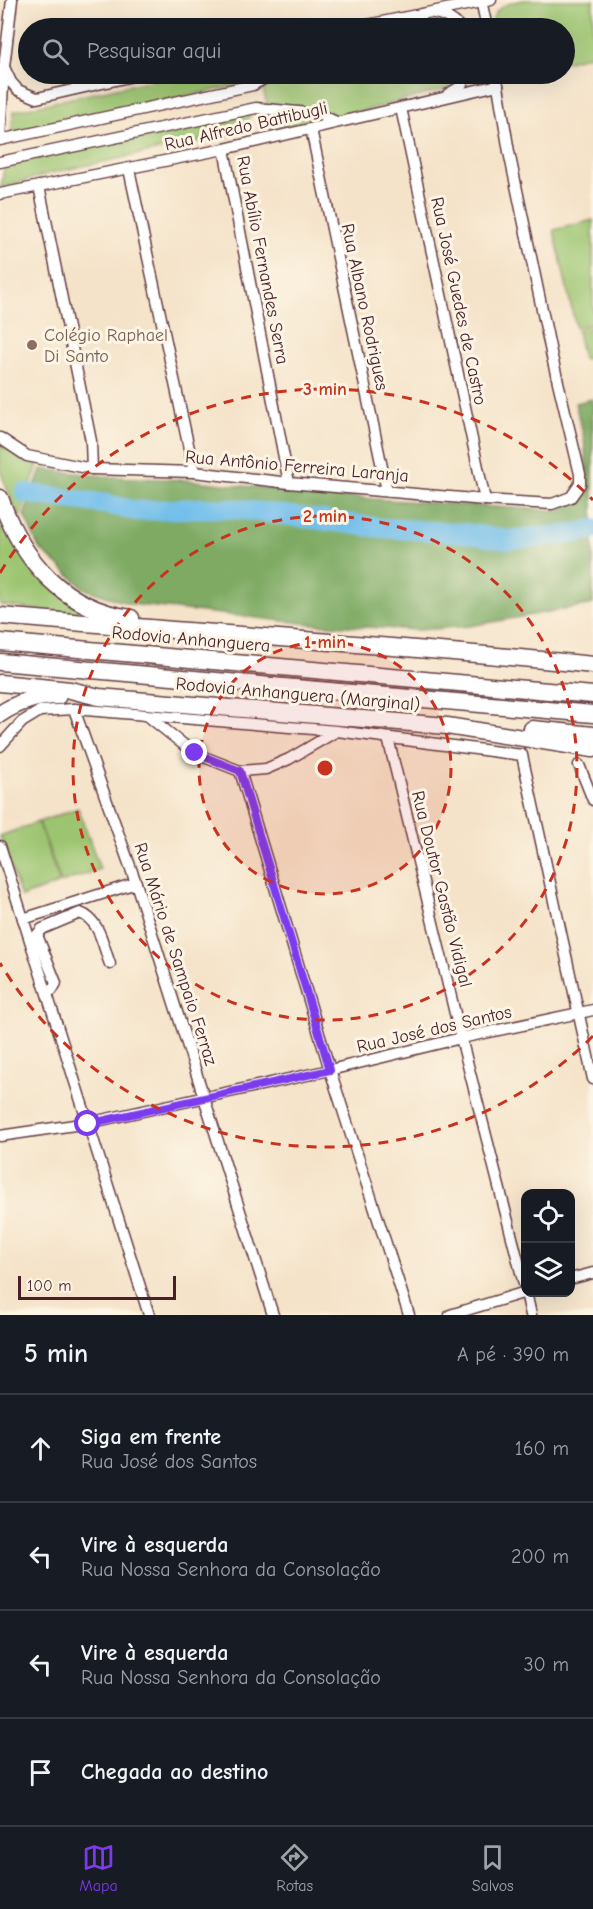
<!DOCTYPE html>
<html lang="pt">
<meta charset="utf-8">
<style>
:root{--surface:#171b24;--page:#20242c;--text:#f1f3f6;--muted:#9ea1a6;--line:#363941;--accent:#7c3aed}
body{margin:0;font-family:"Comic Neue",sans-serif;background:var(--page);color:var(--text)}
.controls{position:absolute;right:18px;bottom:18px;display:grid;overflow:hidden;border-radius:12px;box-shadow:0 6px 24px #0002}
.controls button{width:54px;height:54px;display:grid;place-items:center;padding:0;border:0;border-bottom:2px solid var(--line);background:var(--surface);color:var(--text);font:30px sans-serif}
.scale{position:absolute;left:18px;bottom:15px;width:158px;box-sizing:border-box;padding-left:6px;border:3px solid #4a1f2b;border-top:0;font-size:16px;line-height:21px;white-space:nowrap;color:#4a1f2b;-webkit-text-stroke:4px #fcf5e5;paint-order:stroke}
.stop{position:absolute;width:18px;height:18px;margin:-14px;border:4px solid #7c3aed;border-radius:50%;background:#fff}
.stop.end{background:#7c3aed;border-color:#fff;box-shadow:0 2px 6px #0008}
.list{margin:0;padding:0;list-style:none}
h2{display:flex;justify-content:space-between;align-items:center;height:78px;margin:0;padding:0 24px;font-size:26px}
h2 small{font-size:20px;font-weight:400;color:var(--muted)}
.list li{display:grid;grid-template-columns:39px 1fr auto;gap:18px;align-items:center;box-sizing:border-box;height:108px;padding:0 24px;border-top:2px solid var(--line)}
.list b{display:block;font-size:22px;white-space:nowrap}
.list p{margin:0;font-size:20px;white-space:nowrap;color:var(--muted)}
.list em{font-size:20px;font-style:normal;color:var(--muted)}
.icon{flex:none;width:33px;height:33px;fill:none;stroke:currentColor;stroke-width:2;stroke-linecap:round;stroke-linejoin:round}
.map{position:relative;flex:none;width:593px;height:1315px;overflow:hidden}
.search{position:absolute;background:var(--surface);box-shadow:0 6px 24px #0002;left:18px;right:18px;top:18px;height:66px;display:flex;align-items:center;gap:15px;box-sizing:border-box;padding:0 21px;border-radius:33px;color:var(--muted);font-size:22px}
.sheet{height:510px;background:var(--surface)}
nav{display:flex;justify-content:space-around;align-items:center;box-sizing:border-box;height:84px;border-top:2px solid var(--line);background:var(--surface);font-size:16px;color:var(--muted)}
nav a{display:grid;justify-items:center;gap:3px}
nav .on{color:var(--accent)}
.map>svg:first-child{display:block}
</style>
<div class="map">
<svg width="593" height="1315" viewBox="0 0 593 1315">
<rect width="100%" height="100%" fill="#fcf5e5"/>
<filter id="ink" filterUnits="userSpaceOnUse"><feTurbulence type="fractalNoise" baseFrequency=".0167" numOctaves="2"/><feDisplacementMap in="SourceGraphic" scale="12" xChannelSelector="R" yChannelSelector="G"/><feConvolveMatrix kernelMatrix="1 2 1 2 8 2 1 2 1" color-interpolation-filters="sRGB"/></filter>
<filter id="wash" filterUnits="userSpaceOnUse"><feTurbulence type="fractalNoise" baseFrequency=".008" numOctaves="4" result="noise"/><feDisplacementMap in="SourceGraphic" scale="24" xChannelSelector="R" yChannelSelector="G"/><feGaussianBlur stdDeviation="1.35" result="paint"/><feColorMatrix in="noise" values="0 0 0 0 0 0 0 0 0 0 0 0 0 0 0 0 0 1.4 0 .05"/><feComposite in="paint" operator="in"/></filter>
<g filter="url(#wash)">
<rect width="100%" height="100%" fill="#f5e3c9"/>
<g fill="#9dc571" stroke="#74724e" stroke-width="1.5">
<path d="M 523,0 L 593,0 L 593,54 L 565,62 L 564,28 L 493,28 C 490,8 507,3 523,0 Z"/>
<path d="M 179,74 L 239,74 L 248,83 L 11,134 L 14,111 Z"/>
<path d="M 279,74 L 463,74 L 456,86 L 336,118 L 267,105 L 262,84 Z"/>
<path d="M 266,111 L 328,121 L 259,129 Z"/>
<path d="M 252,112 C 247,123 241,129 230,135 L 51,173 L 1,188 L 5,163 Z"/>
<path d="M 593,220 L 593,324 L 576,328 L 554,230 Z"/>
<path d="M 593,327 L 593,357 L 583,359 L 577,331 Z"/>
<path d="M 0,444 L 20,458 L 38,465 L 19,519 L 0,470 Z"/>
<path d="M 0,507 L 10,533 L 90,614 L 87,616 L 0,605 Z"/>
<path d="M 78,808 L 100,869 L 61,883 L 39,822 Z"/>
<path d="M 38,822 L 60,883 L 21,897 L 0,836 Z"/>
</g>
<path fill="#7eaa63" stroke="#646447" stroke-width="1.5" d="M 593,399 L 593,604 L 470,626 L 419,630 L 311,624 L 130,604 L 85,589 L 39,548 L 24,515 L 41,469 L 113,477 L 185,480 L 373,499 L 560,511 L 589,492 L 584,438 L 575,403 Z"/>
<g fill="none" stroke-linecap="round" stroke-linejoin="round">
<path stroke="#71beeb" stroke-width="20" d="M 25,493 L 106,504 L 136,511 L 199,508 L 238,509 L 382,528 L 464,533 L 508,540 L 572,534 L 593,529"/>
</g>
</g>
<g filter="url(#ink)">
<g fill="none" stroke-linecap="round" stroke-linejoin="round">
<g stroke="#643c43" stroke-width="13">
<g id="minor">
<path d="M 481,0 L 487,28"/>
<path d="M 433,13 C 445,14 453,20 461,28"/>
<path d="M 352,28 L 491,0"/>
<path d="M 4,67 L 11,82 L 18,90 L 37,98 L 142,74"/>
<path d="M 448,94 L 460,87 L 468,74"/>
<path d="M 401,108 L 485,500"/>
<path d="M 311,129 L 387,491"/>
<path d="M 0,139 L 4,67 L 12,0"/>
<path d="M 0,140 L 253,85 L 272,74"/>
<path d="M 224,149 L 289,483"/>
<path d="M 0,162 L 256,108 L 319,114 L 336,122"/>
<path d="M 129,169 L 194,472"/>
<path d="M 39,186 L 91,441 L 92,469"/>
<path d="M 0,194 L 224,149 L 498,85"/>
<path d="M 0,438 L 27,456 L 92,469 L 194,472 L 289,483 L 485,500 L 552,504 L 571,497 L 580,484 L 580,474 L 552,357 L 509,152 L 496,74"/>
<path d="M 74,709 L 136,883 L 273,1315"/>
<path d="M 148,716 L 194,753 L 240,771 L 330,1070 L 409,1315"/>
<path d="M 388,738 L 461,1038 L 526,1292"/>
<path d="M 0,746 L 22,722 L 40,711 L 74,709 L 337,731 L 522,755 L 593,1079"/>
<path d="M 579,765 L 593,800"/>
<path d="M 240,771 L 266,769 L 289,759 L 337,731"/>
<path d="M 0,846 L 149,1315"/>
<path d="M 23,919 L 136,883"/>
<path d="M 47,992 L 52,990 L 56,983 L 37,935 L 42,929 L 80,913 C 100,920 103,946 110,964"/>
<path d="M 0,1136 L 88,1123 L 330,1070 L 461,1038 L 593,1010"/>
<path d="M 570,1279 L 593,1273"/>
<path d="M 526,1292 L 531,1315"/>
<path d="M 450,1315 L 526,1292"/>
</g>
</g>
<g stroke="#643c43" stroke-width="19">
<g id="highway">
<path d="M 0,498 C 22,560 63,609 131,618"/>
<path d="M 0,616 C 198,633 396,645 593,665"/>
<path d="M 0,642 L 593,695"/>
<path d="M 0,662 L 593,714"/>
<path d="M 0,683 L 70,690 L 99,697 L 447,726 L 593,749"/>
<path d="M 0,714 C 18,702 37,696 58,696"/>
<path d="M 532,729 L 593,735"/>
</g>
</g>
<use href="#minor" stroke="#fff" stroke-width="10"/>
<use href="#highway" stroke="#fff" stroke-width="16"/>
</g>
</g>
<g fill="none" stroke-linecap="round" stroke-linejoin="round" filter="url(#ink)">
<path stroke="#7c3aed" stroke-width="8" d="M 88,1124 L 330,1070 L 240,771 L 195,753"/>
</g>
<circle cx="325" cy="768" r="126" fill="#c8321e" fill-opacity=".12"/>
<g fill="none" stroke="#c8321e" stroke-width="3" stroke-dasharray="10 8">
<circle cx="325" cy="768" r="126"/>
<circle cx="325" cy="768" r="252"/>
<path d="M593 1036A379 379 0 0 1 0 963M0 573A379 379 0 0 1 593 500"/>
</g>
<circle fill="#8d6e63" stroke="#fcf5e5" stroke-width="2" cx="32" cy="345" r="6"/>
<g text-anchor="middle" stroke-width="6" stroke-linejoin="round" paint-order="stroke">
<g font-size="18" fill="#4a1f2b" stroke="#fcf5e5">
<text transform="translate(246 126) rotate(-13)" y="6">Rua Alfredo Battibugli</text>
<text transform="translate(263 260) rotate(79)" y="6">Rua Abílio Fernandes Serra</text>
<text transform="translate(459 301) rotate(78)" y="6">Rua José Guedes de Castro</text>
<text transform="translate(365 307) rotate(78)" y="6">Rua Albano Rodrigues</text>
<text transform="translate(297 466) rotate(5)" y="6">Rua Antônio Ferreira Laranja</text>
<text transform="translate(191 639) rotate(5)" y="6">Rodovia Anhanguera</text>
<text transform="translate(298 694) rotate(5)" y="6">Rodovia Anhanguera (Marginal)</text>
<text transform="translate(442 889) rotate(76)" y="6">Rua Doutor Gastão Vidigal</text>
<text transform="translate(176 954) rotate(72)" y="6">Rua Mário de Sampaio Ferraz</text>
<text transform="translate(434 1029) rotate(-13)" y="6">Rua José dos Santos</text>
</g>
<g font-size="18" fill="#785e54" stroke="#fcf5e5" text-anchor="start">
<text x="44" y="341">Colégio Raphael<tspan x="44" dy="21">Di Santo</tspan></text>
</g>
</g>
<circle cx="325" cy="768" r="9" fill="#c8321e" stroke="#fcf5e5" stroke-width="3"/>
<g font-size="18" text-anchor="middle" font-weight="bold" fill="#c8321e" stroke="#fcf5e5" stroke-width="6" stroke-linejoin="round" paint-order="stroke">
<text x="325" y="395">3 min</text>
<text x="325" y="522">2 min</text>
<text x="325" y="648">1 min</text>
</g>
</svg>
<div class="controls">
<button><svg class="icon" aria-label="locate" viewBox="0 0 24 24"><circle cx="12" cy="12" r="6"/><path d="M12 2v4M12 18v4M2 12h4M18 12h4"/></svg></button>
<button><svg class="icon" aria-label="layers" viewBox="0 0 24 24"><path d="M12 4l9 5-9 5-9-5zM3 14l9 5 9-5"/></svg></button>
</div>
<div class="scale">100 m</div>
<div class="stop" style="left:88px;top:1124px"></div>
<div class="stop end" style="left:195px;top:753px"></div>
<div class="search"><svg class="icon" aria-label="search" viewBox="0 0 24 24"><circle cx="10" cy="10" r="6"/><path d="M15 15l6 6"/></svg>Pesquisar aqui</div>
</div>
<section class="sheet">
<h2>5 min<small>A pé · 390 m</small></h2>
<ul class="list">
<li><svg class="icon" aria-label="ahead" viewBox="0 0 24 24"><path d="M12 20V5M6 11l6-6 6 6"/></svg><div><b>Siga em frente</b><p>Rua José dos Santos</p></div><em>160 m</em></li>
<li><svg class="icon" aria-label="left" viewBox="0 0 24 24"><path d="M17 20v-9H6M10 6l-5 5 5 5"/></svg><div><b>Vire à esquerda</b><p>Rua Nossa Senhora da Consolação</p></div><em>200 m</em></li>
<li><svg class="icon" aria-label="left" viewBox="0 0 24 24"><path d="M17 20v-9H6M10 6l-5 5 5 5"/></svg><div><b>Vire à esquerda</b><p>Rua Nossa Senhora da Consolação</p></div><em>30 m</em></li>
<li><svg class="icon" aria-label="arrive" viewBox="0 0 24 24"><path d="M6 21V4h12l-3 4 3 4H6"/></svg><div><b>Chegada ao destino</b></div></li>
</ul>
</section>
<nav>
<a class="on"><svg class="icon" aria-label="map" viewBox="0 0 24 24"><path d="M3 6l6-2 6 2 6-2v14l-6 2-6-2-6 2zM9 4v14M15 6v14"/></svg>Mapa</a>
<a><svg class="icon" aria-label="directions" viewBox="0 0 24 24"><path d="M12 3l9 9-9 9-9-9zM9 14v-3h6M13 9l2 2-2 2"/></svg>Rotas</a>
<a><svg class="icon" aria-label="saved" viewBox="0 0 24 24"><path d="M7 4h10v16l-5-4-5 4z"/></svg>Salvos</a>
</nav>
